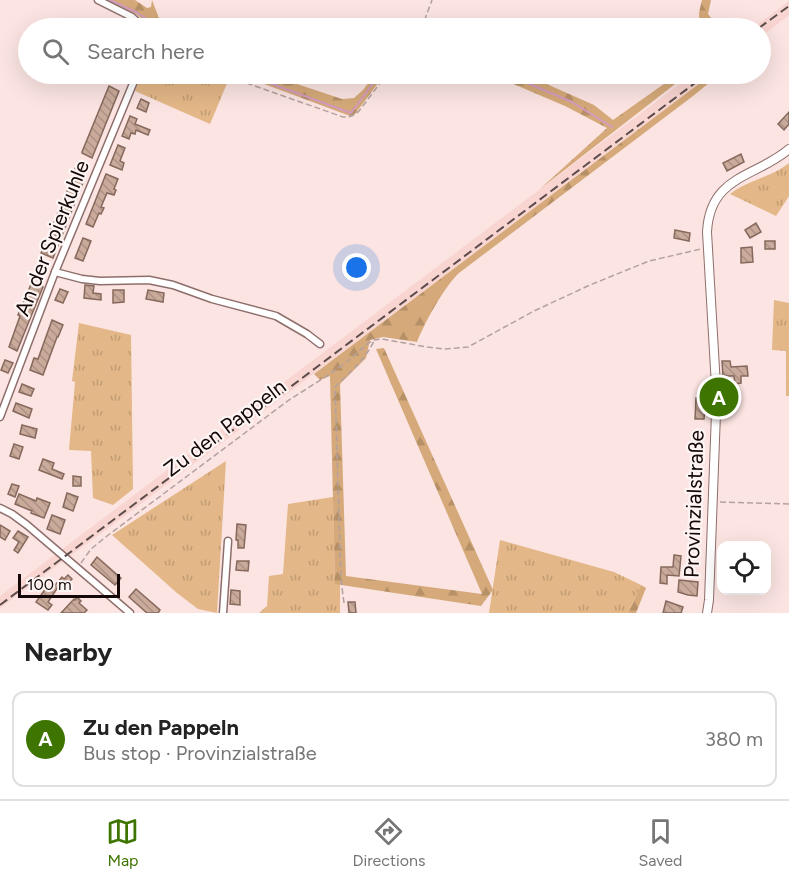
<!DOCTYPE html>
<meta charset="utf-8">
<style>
:root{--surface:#fff;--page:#f6f6f6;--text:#222;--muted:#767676;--line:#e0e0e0;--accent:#3e7400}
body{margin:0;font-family:Figtree,sans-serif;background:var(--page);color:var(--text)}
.controls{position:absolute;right:18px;bottom:18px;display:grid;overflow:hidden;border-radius:12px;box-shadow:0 6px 24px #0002}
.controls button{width:54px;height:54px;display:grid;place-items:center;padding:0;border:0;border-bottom:2px solid var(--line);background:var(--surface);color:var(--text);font:30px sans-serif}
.scale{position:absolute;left:18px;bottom:15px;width:102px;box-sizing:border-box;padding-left:6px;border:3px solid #130807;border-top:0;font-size:16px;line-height:21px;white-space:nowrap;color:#130807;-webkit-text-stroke:4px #fdf5f4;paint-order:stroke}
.you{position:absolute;left:357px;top:268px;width:21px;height:21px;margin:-15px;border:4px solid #fff;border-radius:50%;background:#1a73e8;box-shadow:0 0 0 9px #1a73e833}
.badge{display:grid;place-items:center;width:39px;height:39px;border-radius:50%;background:var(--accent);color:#fff;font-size:20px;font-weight:700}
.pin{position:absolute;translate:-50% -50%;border:3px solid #fff;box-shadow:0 2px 6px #0006}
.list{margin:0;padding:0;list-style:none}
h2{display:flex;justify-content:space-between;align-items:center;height:78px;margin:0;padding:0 24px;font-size:26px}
h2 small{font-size:20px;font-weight:400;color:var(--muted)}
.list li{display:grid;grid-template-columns:39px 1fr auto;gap:18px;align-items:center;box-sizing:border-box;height:96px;margin:0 12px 12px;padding:0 12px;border:2px solid var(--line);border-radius:12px}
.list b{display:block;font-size:22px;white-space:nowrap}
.list p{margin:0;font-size:20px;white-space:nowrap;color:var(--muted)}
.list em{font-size:20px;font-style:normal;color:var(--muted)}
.icon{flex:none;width:33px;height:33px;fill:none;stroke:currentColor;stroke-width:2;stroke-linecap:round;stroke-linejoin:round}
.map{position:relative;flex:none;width:789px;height:613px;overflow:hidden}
.search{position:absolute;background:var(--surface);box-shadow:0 6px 24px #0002;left:18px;right:18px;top:18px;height:66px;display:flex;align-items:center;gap:15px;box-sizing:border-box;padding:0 21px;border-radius:33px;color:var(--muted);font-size:22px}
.sheet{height:186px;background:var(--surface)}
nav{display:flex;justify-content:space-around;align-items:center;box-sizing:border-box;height:84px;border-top:2px solid var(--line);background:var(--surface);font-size:16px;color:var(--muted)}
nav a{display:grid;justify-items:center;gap:3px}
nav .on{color:var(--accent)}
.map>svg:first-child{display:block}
</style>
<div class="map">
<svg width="789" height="613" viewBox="0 0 789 613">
<defs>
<pattern id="grass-tufts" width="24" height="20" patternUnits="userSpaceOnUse" patternTransform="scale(1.5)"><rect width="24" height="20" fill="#e3b787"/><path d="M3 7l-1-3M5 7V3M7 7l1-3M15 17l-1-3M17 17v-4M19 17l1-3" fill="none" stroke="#c29c73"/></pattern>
<pattern id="forest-firs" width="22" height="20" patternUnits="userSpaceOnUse" patternTransform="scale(1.5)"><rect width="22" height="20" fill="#d5a979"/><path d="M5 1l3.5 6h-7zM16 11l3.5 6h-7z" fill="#b69067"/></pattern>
<pattern id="building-back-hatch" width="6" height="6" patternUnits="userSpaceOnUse" patternTransform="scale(1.5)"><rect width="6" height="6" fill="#c9aa9b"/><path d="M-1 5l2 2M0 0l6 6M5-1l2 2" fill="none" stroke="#ac9184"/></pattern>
</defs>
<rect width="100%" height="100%" fill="#fbe4e2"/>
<g fill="#f9d5d1">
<path d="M 789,1 L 789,15 L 761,37 L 760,28 L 753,28 Z"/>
<path d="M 693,74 L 712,74 L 142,503 L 0,608 L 0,596 Z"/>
</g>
<g fill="url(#grass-tufts)">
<path d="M 142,74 L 211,74 L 228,81 L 210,124 L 135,91 Z"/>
<path d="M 789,163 L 789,196 L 776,216 L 730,194 C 748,180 772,177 789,163 Z"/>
<path d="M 774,300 L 789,303 L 789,396 L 786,396 L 786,351 L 772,350 Z"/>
<path d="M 79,323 L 131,335 L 133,489 L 113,505 L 93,498 L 91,451 L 69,450 L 75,382 L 72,381 Z"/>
<path d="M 226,461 L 217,613 L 198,609 L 177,593 L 112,535 Z"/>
<path d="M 333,497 L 335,584 L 340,584 L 340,613 L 259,613 L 267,606 L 269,576 L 283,574 L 288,504 Z"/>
<path d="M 500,540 L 614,572 L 641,585 L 628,613 L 489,613 Z"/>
</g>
<g fill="url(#forest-firs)">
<path d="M 107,0 L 135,0 L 147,8 L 151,7 L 152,0 L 159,18 L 168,28 L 153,28 L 136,14 Z"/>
<path d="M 702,0 L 711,0 L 708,14 L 719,28 L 706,28 C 696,18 699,13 702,0 Z"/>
<path d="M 237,74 L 267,74 L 342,99 L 354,98 L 363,90 L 375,74 L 385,74 L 355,114 L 350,116 Z"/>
<path d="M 490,74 L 524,74 L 594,105 L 613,120 L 678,74 L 688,74 L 540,189 L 607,128 L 565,106 Z"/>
<path d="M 712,74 L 720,74 L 693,96 L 459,273 C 444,287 425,322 417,342 L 383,337 L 370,340 L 366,358 L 340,384 L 346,576 L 482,594 L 376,349 L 384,348 L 493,590 L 481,606 L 335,584 L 330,376 L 320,380 L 314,374 Z"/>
<path d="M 641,585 L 646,588 L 636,613 L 628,613 Z"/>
</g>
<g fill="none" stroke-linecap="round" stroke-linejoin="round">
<g stroke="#d49bbf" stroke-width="2">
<path d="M 110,0 L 136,12 L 161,28"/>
<path d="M 413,28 L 414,27"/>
<path d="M 245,74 L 351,113 L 380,74"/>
<path d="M 506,74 L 572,102 L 612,127"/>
</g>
</g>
<g fill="url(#building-back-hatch)" stroke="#86695c" stroke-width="1.5">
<path d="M 109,86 L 119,91 L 92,158 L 82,153 L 82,152 Z"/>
<path d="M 141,99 L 149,103 L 146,112 L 137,108 Z"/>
<path d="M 789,112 L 789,124 L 784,130 L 778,124 Z"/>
<path d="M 130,116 L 137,119 L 135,124 L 150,130 L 148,135 L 136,130 L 135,134 L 131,133 L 129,139 L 122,136 Z"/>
<path d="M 118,145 L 125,148 L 120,161 L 124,163 L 122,170 L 110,165 Z"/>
<path d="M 741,154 L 744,162 L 727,171 L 723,163 Z"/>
<path d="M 78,162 L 88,167 L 83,180 L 84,180 L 53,258 L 41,253 L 68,189 L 70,189 L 78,171 L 75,169 Z"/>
<path d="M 106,174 L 118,179 L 114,189 L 116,190 L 114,195 L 107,193 L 101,207 L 104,208 L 101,214 L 99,213 L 93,227 L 86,224 Z"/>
<path d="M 756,223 L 761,232 L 750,238 L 745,230 Z"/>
<path d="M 675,230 L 690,233 L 689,241 L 674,238 Z"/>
<path d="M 83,238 L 91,241 L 83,261 L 75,258 Z"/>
<rect x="765" y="241" width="10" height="8"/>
<path d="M 752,247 L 753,262 L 741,263 L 741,248 Z"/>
<path d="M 32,282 L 43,287 L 17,351 L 9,347 L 20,316 L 18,315 Z"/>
<path d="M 85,285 L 94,286 L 93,293 L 101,294 L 101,300 L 84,298 Z"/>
<path d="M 60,289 L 68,292 L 63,303 L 55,300 Z"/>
<path d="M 113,290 L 124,290 L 124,302 L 113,303 Z"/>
<path d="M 148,290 L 164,293 L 163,302 L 146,299 Z"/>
<path d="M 52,320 L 63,325 L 58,337 L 57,337 L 43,375 L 30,370 L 34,358 L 38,359 Z"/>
<path d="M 5,360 L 13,363 L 8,373 L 1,370 Z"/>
<path d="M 722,361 L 730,361 L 731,367 L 747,366 L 748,376 L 741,376 L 741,383 L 735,384 L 734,376 L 723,376 Z"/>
<path d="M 22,384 L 34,389 L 31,396 L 19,392 Z"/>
<path d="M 696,398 L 706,398 L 704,419 L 695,419 Z"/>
<path d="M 16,403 L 32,409 L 29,418 L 13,411 Z"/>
<path d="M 22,425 L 37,429 L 35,438 L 20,434 Z"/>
<path d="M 14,444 L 23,447 L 19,459 L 10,456 Z"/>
<path d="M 43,459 L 54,463 L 52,469 L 64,474 L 62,479 L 39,470 Z"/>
<path d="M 73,476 L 81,477 L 81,486 L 73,486 Z"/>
<path d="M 12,484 L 19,486 L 15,497 L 8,494 Z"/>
<path d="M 67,493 L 78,497 L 73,511 L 63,507 Z"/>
<path d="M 19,494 L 36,501 L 37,498 L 50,503 L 44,518 L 31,513 L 32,511 L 15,504 Z"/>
<path d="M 52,515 L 65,520 L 60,534 L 47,529 Z"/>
<path d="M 237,524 L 246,525 L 244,548 L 238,548 L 238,540 L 236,540 Z"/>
<path d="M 0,525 L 10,531 L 5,540 L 0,537 Z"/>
<path d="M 18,531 L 28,537 L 18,553 L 14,550 L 19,542 L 13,538 Z"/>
<path d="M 674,555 L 681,556 L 679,576 L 667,575 L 667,584 L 660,583 L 661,567 L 673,567 Z"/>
<path d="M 97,557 L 121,578 L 115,585 L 91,565 Z"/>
<path d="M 237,561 L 249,561 L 248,571 L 236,570 Z"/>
<path d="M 68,575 L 72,579 L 61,591 L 58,587 L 48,602 L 52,605 L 48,610 L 36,602 L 46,588 L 50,591 L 62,577 L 64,579 Z"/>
<path d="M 679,580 L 698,582 L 697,596 L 688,595 L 678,592 Z"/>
<path d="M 136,589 L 160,610 L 158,613 L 147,613 L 129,597 Z"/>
<path d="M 231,590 L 240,591 L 240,605 L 230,604 Z"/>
<path d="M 77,597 L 81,601 L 79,603 L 87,610 L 84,613 L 61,613 L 74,599 L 75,600 Z"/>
<path d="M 666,601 L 683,607 L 681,613 L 663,613 Z"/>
<path d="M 348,602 L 355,602 L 356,613 L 349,613 Z"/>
</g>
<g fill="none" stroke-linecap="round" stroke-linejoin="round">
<g stroke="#8e6e6b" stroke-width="9">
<g id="minor">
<path d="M 98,0 L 132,17 L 144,28"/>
<path d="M 55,272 L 82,279 L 100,281 L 149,280 L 173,285 L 212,299 L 276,316 L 307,334 L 320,344"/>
<path d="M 0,417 L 55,272 L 137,74"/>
<path d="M 0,508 L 12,514 L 27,525 L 130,613"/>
<path d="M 223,613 L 228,541"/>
</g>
</g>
<g stroke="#8e6e6b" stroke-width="10">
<path id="tertiary" d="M 707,613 L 709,600 L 716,413 L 716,386 L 707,232 C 710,175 755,178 789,149"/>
</g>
<g stroke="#b4a19f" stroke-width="1.5" stroke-dasharray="6 3" stroke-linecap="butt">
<path d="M 419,28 L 425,19 L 432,0"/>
<path d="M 221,74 L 343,117 C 350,117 354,116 359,111 L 387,74"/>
<path d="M 720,502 L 789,504"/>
<path d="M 81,563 L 91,549 L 107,536 L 289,400 L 333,372 L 349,360 L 367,344 L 374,340 L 382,339 L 427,347 L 445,349 L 468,347 L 534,311 L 590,285 L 649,261 L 701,249"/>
<path d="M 344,603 L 341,580 L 335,387 C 349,373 365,360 374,341"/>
</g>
<use href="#minor" stroke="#fff" stroke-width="6"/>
<use href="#tertiary" stroke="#fff" stroke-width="8"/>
<g stroke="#5c4d4c" stroke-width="2" stroke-dasharray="9 4.5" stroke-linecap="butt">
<path d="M 759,28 L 789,6"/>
<path d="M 0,605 L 707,74"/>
</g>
</g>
<g text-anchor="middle" stroke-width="4.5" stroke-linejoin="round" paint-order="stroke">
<g font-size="21" fill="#130807" stroke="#fdf5f4">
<text transform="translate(52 238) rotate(-68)" y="7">An der Spierkuhle</text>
<text transform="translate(225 428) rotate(-37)" y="7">Zu den Pappeln</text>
<text transform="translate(694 504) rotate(-88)" y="7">Provinzialstraße</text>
</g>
</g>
</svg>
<div class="controls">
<button><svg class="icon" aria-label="locate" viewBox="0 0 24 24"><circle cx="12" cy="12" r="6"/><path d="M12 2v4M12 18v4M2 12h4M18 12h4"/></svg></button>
</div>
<div class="scale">100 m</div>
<div class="you"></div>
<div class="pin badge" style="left:719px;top:397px">A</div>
<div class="search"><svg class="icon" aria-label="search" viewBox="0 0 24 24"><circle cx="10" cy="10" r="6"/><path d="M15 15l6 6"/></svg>Search here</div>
</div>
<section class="sheet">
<h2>Nearby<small></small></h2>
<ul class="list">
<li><span class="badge">A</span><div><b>Zu den Pappeln</b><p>Bus stop · Provinzialstraße</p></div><em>380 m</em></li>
</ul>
</section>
<nav>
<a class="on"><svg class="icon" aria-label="map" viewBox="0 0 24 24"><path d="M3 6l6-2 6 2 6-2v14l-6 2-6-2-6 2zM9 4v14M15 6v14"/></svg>Map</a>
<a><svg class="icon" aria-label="directions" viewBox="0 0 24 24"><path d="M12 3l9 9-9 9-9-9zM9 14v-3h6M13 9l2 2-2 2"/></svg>Directions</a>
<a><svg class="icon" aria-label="saved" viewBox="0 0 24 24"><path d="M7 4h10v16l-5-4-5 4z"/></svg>Saved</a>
</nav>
